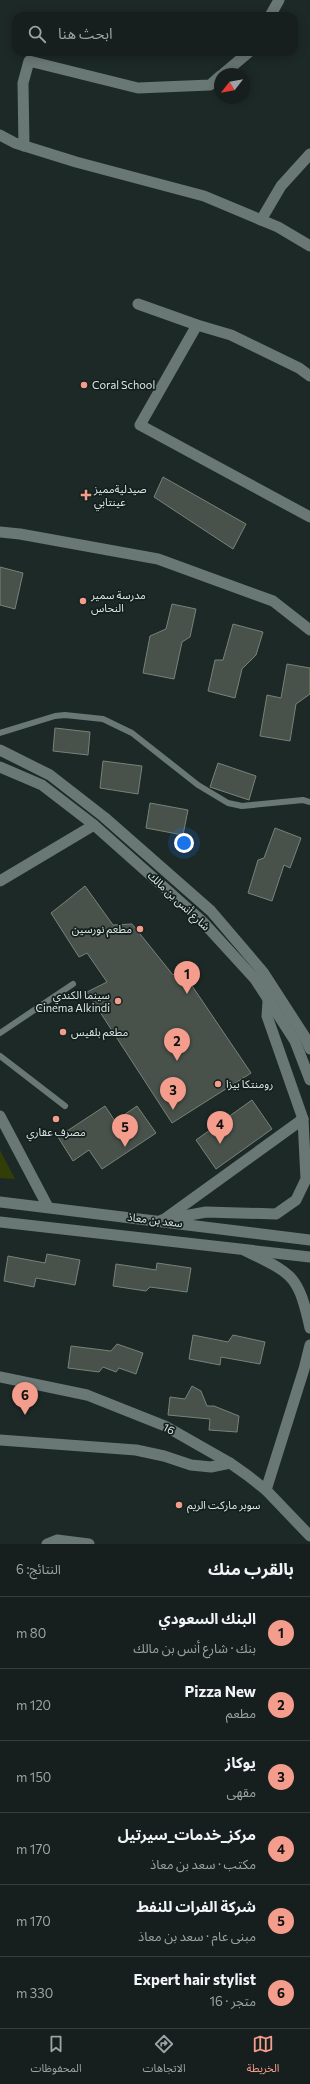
<!DOCTYPE html>
<html lang="ar">
<meta charset="utf-8">
<style>
:root{--surface:#161f1d;--page:#1f2726;--text:#f1f3f6;--muted:#9ea2a4;--line:#353d3b;--accent:#f49d8c}
body{margin:0;font-family:Commissioner,"Noto Sans Arabic",sans-serif;background:var(--page);color:var(--text);direction:rtl}
.compass{position:absolute;left:214px;top:68px;width:36px;height:36px;border-radius:50%;background:var(--surface);box-shadow:0 2px 10px #0003;rotate:239deg}
.you{position:absolute;left:184px;top:843px;width:14px;height:14px;margin:-10px;border:3px solid #fff;border-radius:50%;background:#1a73e8;box-shadow:0 0 0 6px #1a73e833}
.badge{display:grid;place-items:center;width:26px;height:26px;border-radius:50%;background:var(--accent);color:#111;font-size:13px;font-weight:700}
.pin{position:absolute;translate:-50% -33px;filter:drop-shadow(0 1px 2px #0008)}
.pin::after{content:'';position:absolute;top:21px;width:14px;height:12px;background:inherit;clip-path:polygon(0 0,100% 0,50% 100%)}
.list{margin:0;padding:0;list-style:none}
h2{display:flex;justify-content:space-between;align-items:center;height:52px;margin:0;padding:0 16px;font-size:17px}
h2 small{font-size:13px;font-weight:400;color:var(--muted)}
.list li{display:grid;grid-template-columns:26px 1fr auto;gap:12px;align-items:center;box-sizing:border-box;height:72px;padding:0 16px;border-top:1px solid var(--line)}
.list b{display:block;font-size:15px;white-space:nowrap}
.list p{margin:0;font-size:13px;white-space:nowrap;color:var(--muted)}
.list em{font-size:13px;font-style:normal;color:var(--muted)}
.icon{flex:none;width:22px;height:22px;fill:none;stroke:currentColor;stroke-width:2;stroke-linecap:round;stroke-linejoin:round}
.map{position:relative;flex:none;width:310px;height:1544px;overflow:hidden;direction:ltr}
.search{position:absolute;background:var(--surface);box-shadow:0 2px 10px #0003;left:12px;right:12px;top:12px;height:44px;display:flex;align-items:center;gap:10px;box-sizing:border-box;padding:0 14px;border-radius:12px;color:var(--muted);font-size:15px}
.sheet{height:484px;background:var(--surface)}
nav{display:flex;justify-content:space-around;align-items:center;box-sizing:border-box;height:56px;border-top:1px solid var(--line);background:var(--surface);font-size:11px;color:var(--muted)}
nav a{display:grid;justify-items:center;gap:2px}
nav .on{color:var(--accent)}
.map>svg:first-child{display:block}
</style>
<div class="map">
<svg width="310" height="1544" viewBox="0 0 310 1544">
<rect width="100%" height="100%" fill="#1d2927"/>
<path fill="#323e07" d="M 0,1150 L 15,1179 L 0,1178 Z"/>
<g fill="#48524a" stroke="#778279">
<path d="M 163,477 L 246,524 L 233,549 L 154,497 Z"/>
<path d="M 0,567 L 23,573 L 15,609 L 0,605 Z"/>
<path d="M 172,604 L 196,609 L 190,637 L 182,642 L 174,679 L 143,673 L 150,636 L 166,629 Z"/>
<path d="M 233,624 L 263,632 L 256,655 L 242,669 L 235,698 L 208,691 L 215,660 L 223,660 Z"/>
<path d="M 287,664 L 310,668 L 310,694 L 296,704 L 290,741 L 260,736 L 267,695 L 281,698 Z"/>
<path d="M 55,728 L 90,732 L 88,755 L 53,751 Z"/>
<path d="M 103,761 L 142,766 L 138,794 L 100,788 Z"/>
<path d="M 218,763 L 256,776 L 249,800 L 210,787 Z"/>
<path d="M 150,803 L 188,810 L 183,835 L 146,828 Z"/>
<path d="M 275,828 L 301,838 L 290,868 L 284,865 L 272,901 L 248,893 L 258,860 L 264,858 Z"/>
<path d="M 85,886 L 113,925 L 132,924 L 173,975 L 180,968 L 251,1073 L 172,1123 L 87,992 L 107,982 L 87,953 L 79,957 L 51,913 Z"/>
<path d="M 252,1100 L 272,1129 L 216,1169 L 196,1140 Z"/>
<path d="M 105,1106 L 115,1121 L 137,1106 L 156,1133 L 102,1169 L 89,1150 L 73,1161 L 58,1137 Z"/>
<path d="M 47,1254 L 80,1260 L 75,1285 L 36,1278 L 34,1287 L 4,1281 L 8,1256 L 45,1263 Z"/>
<path d="M 157,1263 L 191,1268 L 187,1292 L 150,1287 L 146,1291 L 113,1286 L 116,1264 L 156,1270 Z"/>
<path d="M 193,1335 L 228,1342 L 233,1335 L 265,1342 L 260,1364 L 221,1357 L 220,1365 L 189,1359 Z"/>
<path d="M 117,1344 L 143,1353 L 136,1374 L 119,1368 L 116,1372 L 103,1367 L 99,1372 L 68,1368 L 71,1346 L 111,1351 Z"/>
<path d="M 192,1386 L 201,1391 L 207,1406 L 214,1406 L 239,1416 L 237,1432 L 209,1430 L 210,1419 L 168,1415 L 170,1397 L 185,1399 Z"/>
</g>
<g fill="none" stroke-linecap="round" stroke-linejoin="round">
<g stroke="#697875" stroke-width="6">
<path d="M 0,733 L 55,716 L 65,715 L 103,719 L 132,733 L 198,785 L 228,803 L 242,806 L 303,800 L 310,802"/>
<path d="M 0,1033 L 73,984"/>
<path d="M 0,1056 L 65,1106"/>
</g>
<g stroke="#697875" stroke-width="11">
<path d="M 270,16 L 279,0"/>
<path d="M 223,74 L 249,52"/>
<path d="M 0,135 L 15,143 L 76,162 L 204,196 L 278,227 L 310,246"/>
<path d="M 24,146 L 23,83 L 29,61 L 138,88 L 210,85 L 220,76"/>
<path d="M 261,220 L 281,186 L 310,154"/>
<path d="M 138,304 L 197,325 L 231,335 L 299,368 L 310,376"/>
<path d="M 197,325 L 140,425 L 310,517"/>
<path d="M 0,881 L 94,825"/>
<path d="M 0,1116 L 48,1207"/>
<path d="M 166,1218 L 303,1119"/>
<path d="M 162,1220 L 206,1212 L 276,1214 L 296,1200 L 306,1179 L 303,1119 L 267,1016 L 268,1001"/>
<path d="M 0,1440 L 136,1450 L 164,1456 L 191,1465 L 211,1467 L 230,1463"/>
<path d="M 47,1544 L 57,1540 L 89,1544"/>
</g>
<g stroke="#697875" stroke-width="11">
<path d="M 0,532 L 20,534 L 158,559 L 273,601 L 310,630"/>
<path d="M 244,1250 C 292,1274 298,1273 310,1328"/>
<path d="M 0,1377 L 87,1395 L 165,1426 L 230,1463 L 247,1475 L 266,1490 L 310,1536"/>
<path d="M 266,1490 L 304,1369 L 310,1345"/>
</g>
<g stroke="#697875" stroke-width="11">
<path d="M 0,750 L 50,775 L 104,817 L 211,911 L 263,972 L 305,1037 L 310,1049"/>
<path d="M 0,767 L 42,785 L 94,825 L 202,921 L 255,979 L 295,1041 L 310,1080"/>
<path d="M 0,1202 L 310,1240"/>
<path d="M 0,1222 L 310,1257"/>
</g>
</g>
<g fill="#f49d8c" stroke="#13201d" stroke-width="1.5">
<circle cx="84" cy="385" r="4"/>
<path d="M84 489h4v4h4v4h-4v4h-4v-4h-4v-4h4z"/>
<circle cx="83" cy="601" r="4"/>
<circle cx="140" cy="929" r="4"/>
<circle cx="118" cy="1001" r="4"/>
<circle cx="63" cy="1032" r="4"/>
<circle cx="218" cy="1084" r="4"/>
<circle cx="56" cy="1119" r="4"/>
<circle cx="179" cy="1505" r="4"/>
</g>
<g text-anchor="middle" stroke-width="3.5" stroke-linejoin="round" paint-order="stroke">
<g font-size="11" fill="#dee6e4" stroke="#13201d" text-anchor="start">
<text x="92" y="389">Coral School</text>
<text x="94" y="493">صيدليةمميز<tspan x="94" dy="13">عينتابي</tspan></text>
<text x="91" y="599">مدرسة سمير<tspan x="91" dy="13">النحاس</tspan></text>
<text x="132" y="933" text-anchor="end">مطعم نورسين</text>
<text x="110" y="999" text-anchor="end">سينما الكندي<tspan x="110" dy="13">Cinema Alkindi</tspan></text>
<text x="71" y="1036">مطعم بلقيس</text>
<text x="226" y="1088">رومنتكا بيزا</text>
<text x="56" y="1136" text-anchor="middle">مصرف عقاري</text>
<text x="187" y="1509">سوبر ماركت الريم</text>
</g>
<g font-size="11" fill="#dee6e4" stroke="#13201d">
<text transform="translate(179 901) rotate(43)" y="4">شارع أنس بن مالك</text>
<text transform="translate(155 1220) rotate(7)" y="4">سعد بن معاذ</text>
<text transform="translate(169 1429) rotate(28)" y="4">16</text>
</g>
</g>
</svg>
<svg class="compass" viewBox="-18 -18 36 36"><path d="M0-13l5 13h-10z" fill="#e53935"/><path d="M0 13l5-13h-10z" fill="#9ea2a4"/></svg>
<div class="you"></div>
<div class="pin badge" style="left:187px;top:994px">1</div>
<div class="pin badge" style="left:177px;top:1061px">2</div>
<div class="pin badge" style="left:173px;top:1110px">3</div>
<div class="pin badge" style="left:220px;top:1144px">4</div>
<div class="pin badge" style="left:125px;top:1147px">5</div>
<div class="pin badge" style="left:25px;top:1415px">6</div>
<div class="search"><svg class="icon" aria-label="search" viewBox="0 0 24 24"><circle cx="10" cy="10" r="6"/><path d="M15 15l6 6"/></svg>ابحث هنا</div>
</div>
<section class="sheet">
<h2>بالقرب منك<small>النتائج: 6</small></h2>
<ul class="list">
<li><span class="badge">1</span><div><b>البنك السعودي</b><p>بنك · شارع أنس بن مالك</p></div><em>80 m</em></li>
<li><span class="badge">2</span><div><b>Pizza New</b><p>مطعم</p></div><em>120 m</em></li>
<li><span class="badge">3</span><div><b>يوكاز</b><p>مقهى</p></div><em>150 m</em></li>
<li><span class="badge">4</span><div><b>مركز_خدمات_سيرتيل</b><p>مكتب · سعد بن معاذ</p></div><em>170 m</em></li>
<li><span class="badge">5</span><div><b>شركة الفرات للنفط</b><p>مبنى عام · سعد بن معاذ</p></div><em>170 m</em></li>
<li><span class="badge">6</span><div><b>Expert hair stylist</b><p>متجر · 16</p></div><em>330 m</em></li>
</ul>
</section>
<nav>
<a class="on"><svg class="icon" aria-label="map" viewBox="0 0 24 24"><path d="M3 6l6-2 6 2 6-2v14l-6 2-6-2-6 2zM9 4v14M15 6v14"/></svg>الخريطة</a>
<a><svg class="icon" aria-label="directions" viewBox="0 0 24 24"><path d="M12 3l9 9-9 9-9-9zM9 14v-3h6M13 9l2 2-2 2"/></svg>الاتجاهات</a>
<a><svg class="icon" aria-label="saved" viewBox="0 0 24 24"><path d="M7 4h10v16l-5-4-5 4z"/></svg>المحفوظات</a>
</nav>
